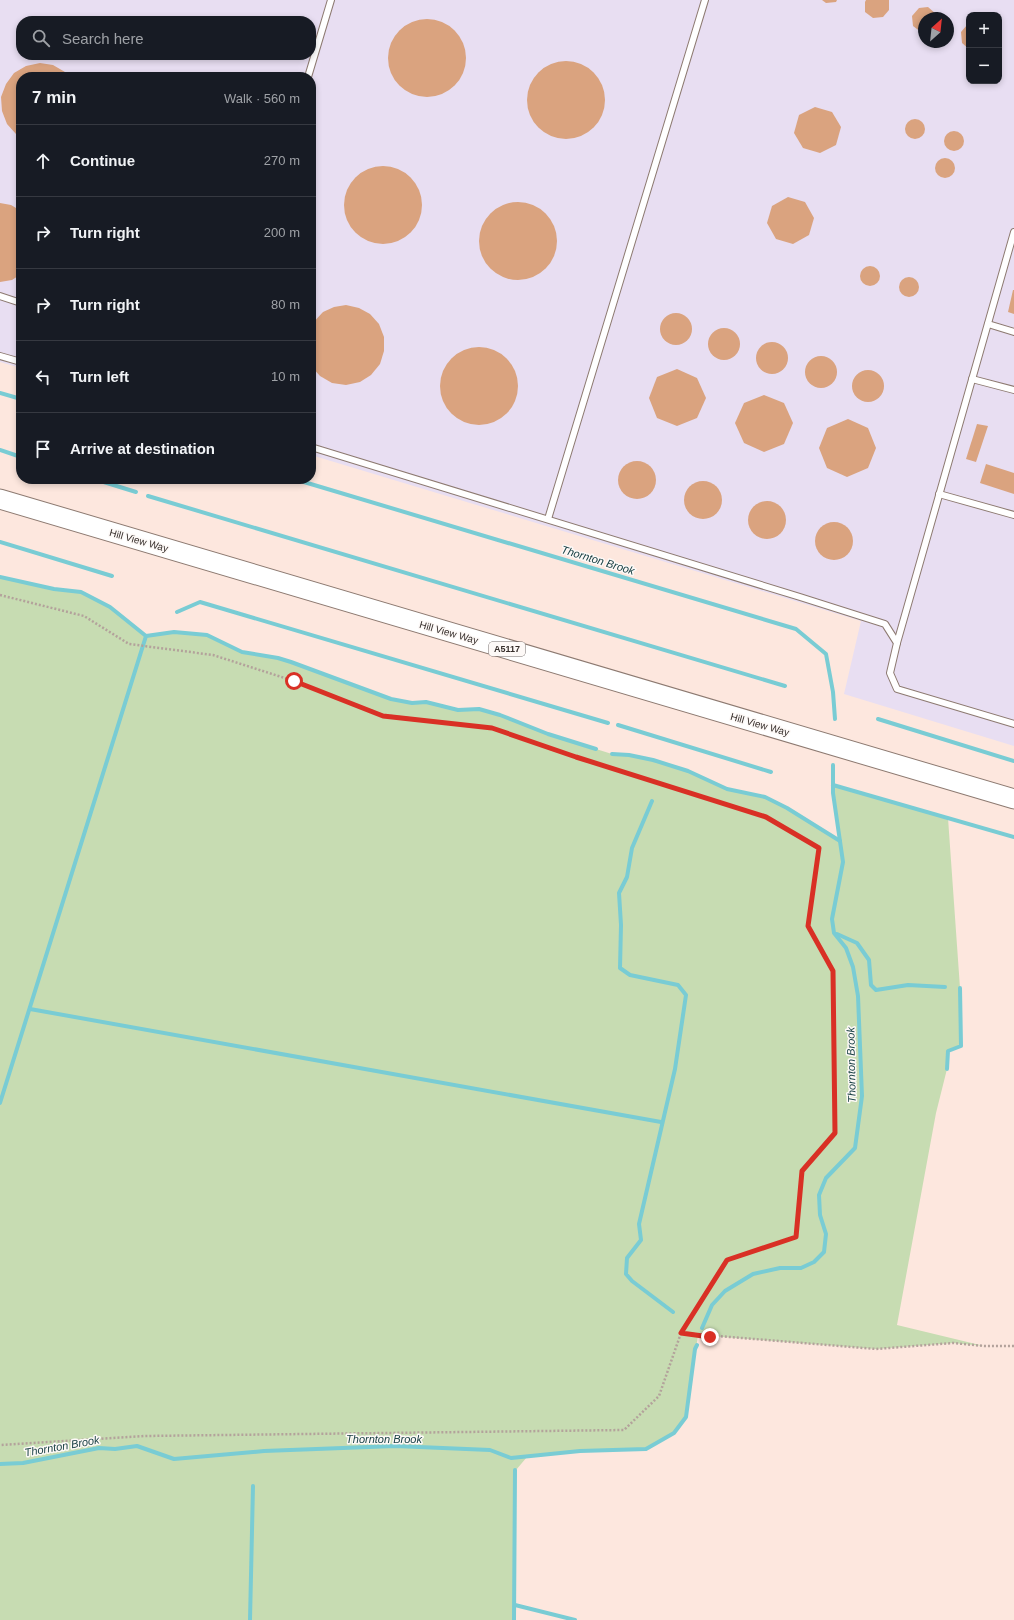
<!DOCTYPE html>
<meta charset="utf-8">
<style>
:root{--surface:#171b24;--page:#242831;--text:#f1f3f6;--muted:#9ea1a6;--line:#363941}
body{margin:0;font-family:Arial,sans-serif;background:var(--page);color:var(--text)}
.controls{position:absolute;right:12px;top:12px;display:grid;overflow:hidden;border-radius:8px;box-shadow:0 2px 6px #0003}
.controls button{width:36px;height:36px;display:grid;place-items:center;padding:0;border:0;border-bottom:1px solid var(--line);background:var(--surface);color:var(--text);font:20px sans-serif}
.compass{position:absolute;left:918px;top:12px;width:36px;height:36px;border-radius:50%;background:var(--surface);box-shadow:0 2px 6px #0003;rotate:27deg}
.stop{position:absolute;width:12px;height:12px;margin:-9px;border:3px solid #d93025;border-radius:50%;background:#fff}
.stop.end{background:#d93025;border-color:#fff;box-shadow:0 1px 4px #0008}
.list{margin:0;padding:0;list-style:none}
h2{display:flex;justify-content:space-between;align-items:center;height:52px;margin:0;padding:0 16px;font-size:17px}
h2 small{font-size:13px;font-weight:400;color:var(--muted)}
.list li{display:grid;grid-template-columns:26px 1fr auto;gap:12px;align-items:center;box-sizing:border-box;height:72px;padding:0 16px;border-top:1px solid var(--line)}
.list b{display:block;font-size:15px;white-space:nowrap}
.list em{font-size:13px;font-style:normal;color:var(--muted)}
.icon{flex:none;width:22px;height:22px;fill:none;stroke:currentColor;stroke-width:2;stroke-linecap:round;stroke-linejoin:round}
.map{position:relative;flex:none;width:1014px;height:1620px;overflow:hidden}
.search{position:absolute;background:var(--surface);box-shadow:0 2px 6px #0003;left:16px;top:16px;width:300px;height:44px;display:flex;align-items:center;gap:10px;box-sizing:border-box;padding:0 14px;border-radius:16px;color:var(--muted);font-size:15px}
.panel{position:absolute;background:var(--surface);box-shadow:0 2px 6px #0003;left:16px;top:72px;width:300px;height:412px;border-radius:16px}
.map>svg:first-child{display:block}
</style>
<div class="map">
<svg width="1014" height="1620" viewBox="0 0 1014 1620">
<rect width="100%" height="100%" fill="#fde7de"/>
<path fill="#e8def2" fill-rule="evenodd" d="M 0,0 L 1014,0 L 1014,746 L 844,694 L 861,621 L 311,455 L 311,77 L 21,77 L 21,368 L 0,362 ZM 969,15 L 999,15 L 999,81 L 969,81 ZM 924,18 L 948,18 L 948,42 L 924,42 ZM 21,21 L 311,21 L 311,55 L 21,55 Z"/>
<path fill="#c7dcb2" d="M 0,577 L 54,589 L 81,592 L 110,607 L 146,636 L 174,632 L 207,635 L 242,652 L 278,658 L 291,662 L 391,699 L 412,703 L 426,702 L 458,710 L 479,709 L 500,715 L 548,734 L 612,754 L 629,755 L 653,760 L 688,771 L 727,789 L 765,797 L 787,808 L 840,840 L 833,793 L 833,785 L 948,818 L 960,988 L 961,1046 L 948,1051 L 947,1069 L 936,1113 L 897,1325 L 984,1346 L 953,1343 L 876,1349 L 698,1335 L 686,1417 L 674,1433 L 646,1449 L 580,1451 L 527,1457 L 516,1470 L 514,1620 L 0,1620 Z"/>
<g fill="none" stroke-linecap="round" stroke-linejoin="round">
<g stroke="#79ccd4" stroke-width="4">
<path d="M 0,393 L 21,399"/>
<path d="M 0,450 L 21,457"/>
<path d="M 94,479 L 136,492"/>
<path d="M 294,479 L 796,629 L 826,654 L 833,692 L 835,719"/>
<path d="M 148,496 L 785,686"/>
<path d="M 0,542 L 112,576"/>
<path d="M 0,577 L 54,589 L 81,592 L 110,607 L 146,636"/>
<path d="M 177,612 L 200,602 L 608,723"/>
<path d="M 878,719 L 1014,761"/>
<path d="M 618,725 L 771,772"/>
<path d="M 612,754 L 629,755 L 653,760 L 688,771 L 727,789 L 765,797 L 787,808 L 840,841"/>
<path d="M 833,785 L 1014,837"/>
<path d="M 652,801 L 632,848 L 627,877 L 619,893 L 621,925 L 620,968 L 630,975 L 678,985 L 686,995 L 675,1069 L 639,1224 L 641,1240 L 627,1258 L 626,1274 L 632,1281 L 673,1312"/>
<path d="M 837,934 L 857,943 L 869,960 L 871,985 L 876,990 L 908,985 L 945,987"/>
<path d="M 30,1009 L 661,1122"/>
<path d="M 947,1069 L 948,1051 L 961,1046 L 960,988"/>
<path d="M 0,1103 L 146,636 L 174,632 L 207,635 L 242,652 L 278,658 L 291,662 L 391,699 L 412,703 L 426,702 L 458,710 L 479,709 L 500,715 L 548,734 L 596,749"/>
<path d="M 702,1328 L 712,1305 L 725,1291 L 753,1274 L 780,1268 L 801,1268 L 814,1262 L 824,1252 L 826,1234 L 820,1215 L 819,1195 L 826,1178 L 855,1148 L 862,1096 L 858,996 L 853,967 L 846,948 L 834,933 L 832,919 L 843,862 L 833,793 L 833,765"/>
<path d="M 0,1464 L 23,1463 L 99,1448 L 115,1449 L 137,1446 L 174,1459 L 264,1451 L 395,1446 L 490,1450 L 511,1458 L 580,1451 L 646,1449 L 674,1433 L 686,1417 L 695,1349 L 697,1345"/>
<path d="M 515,1605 L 575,1620"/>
<path d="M 250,1620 L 253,1486"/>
<path d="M 514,1620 L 515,1470"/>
</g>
</g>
<g fill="#daa37f">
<path d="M 822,0 L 837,0 L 836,2 L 826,3 Z"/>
<path d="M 866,0 L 889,0 L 889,10 L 883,17 L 873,18 L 865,12 L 865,2 Z"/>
<path d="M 928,7 L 936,14 L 936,18 L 924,18 L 924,32 L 921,32 L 913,26 L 912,16 L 919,8 Z"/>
<circle cx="427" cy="58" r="39"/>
<path d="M 967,25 L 969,25 L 969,49 L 962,43 L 961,32 Z"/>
<circle cx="566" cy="100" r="39"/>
<path d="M 40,63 L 53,65 L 65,72 L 70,77 L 21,77 L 21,137 L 16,134 L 7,124 L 2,111 L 1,97 L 6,84 L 14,73 L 26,66 Z"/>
<path d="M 815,107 L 832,112 L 841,127 L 836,145 L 820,153 L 803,148 L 794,133 L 799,115 Z"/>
<circle cx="915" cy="129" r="10"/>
<circle cx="954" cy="141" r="10"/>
<circle cx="945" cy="168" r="10"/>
<circle cx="383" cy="205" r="39"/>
<path d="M 788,197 L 805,202 L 814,218 L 809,235 L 793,244 L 776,239 L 767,223 L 772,206 Z"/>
<circle cx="518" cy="241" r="39"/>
<path d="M 0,203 L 11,205 L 21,211 L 21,274 L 12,280 L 0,282 Z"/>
<circle cx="870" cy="276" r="10"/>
<circle cx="909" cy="287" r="10"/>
<path d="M 1013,290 L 1014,290 L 1014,314 L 1008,312 Z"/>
<path d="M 346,305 L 359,308 L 370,314 L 379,324 L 384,337 L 384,351 L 380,364 L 371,375 L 360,382 L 346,385 L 332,383 L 320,376 L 312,367 L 311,325 L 323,312 L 334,307 Z"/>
<circle cx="676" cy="329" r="16"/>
<circle cx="724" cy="344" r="16"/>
<circle cx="772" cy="358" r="16"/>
<circle cx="479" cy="386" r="39"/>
<circle cx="821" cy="372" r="16"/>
<path d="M 677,369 L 697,378 L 706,398 L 697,418 L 677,426 L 657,418 L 649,398 L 657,377 Z"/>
<circle cx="868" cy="386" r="16"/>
<path d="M 764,395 L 784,403 L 793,423 L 784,444 L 764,452 L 744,443 L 735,423 L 744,403 Z"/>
<path d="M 848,419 L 868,428 L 876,448 L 868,468 L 847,477 L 827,468 L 819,448 L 827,428 Z"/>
<path d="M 977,424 L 988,426 L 976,462 L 966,459 Z"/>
<circle cx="637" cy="480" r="19"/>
<path d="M 986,464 L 1014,473 L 1014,494 L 980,483 Z"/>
<circle cx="703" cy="500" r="19"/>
<circle cx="767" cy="520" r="19"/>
<circle cx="834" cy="541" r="19"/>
</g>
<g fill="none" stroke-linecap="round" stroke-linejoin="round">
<g stroke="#8d7a71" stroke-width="8">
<g id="lane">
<path d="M 308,77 L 331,0"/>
<path d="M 0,296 L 21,303"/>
<path d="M 988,324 L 1014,332"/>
<path d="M 0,356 L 21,362"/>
<path d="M 972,379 L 1014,390"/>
<path d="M 311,447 L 800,597 L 885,624 L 897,643 L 890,673 L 897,689 L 1014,724"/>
<path d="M 939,494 L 1014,515"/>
<path d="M 548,519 L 705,0"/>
<path d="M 897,643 L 1014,232"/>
</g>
</g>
<g stroke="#8d7a71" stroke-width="21">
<path id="primary" d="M 0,499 L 1014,799"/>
</g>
<g stroke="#b3a29b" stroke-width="2.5" stroke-dasharray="2 2" stroke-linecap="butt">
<path d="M 0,595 L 84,616 L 129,644 L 213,655 L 294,681 L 383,715 L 492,728 L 576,757 L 766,817 L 819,848 L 808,926 L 833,971 L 835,1133 L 802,1171 L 796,1237 L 727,1260 L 681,1333 L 659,1396 L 624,1430 L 145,1436 L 0,1445"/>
<path d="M 681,1333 L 876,1349 L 953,1343 L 984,1346 L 1014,1346"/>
</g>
<use href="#lane" stroke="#fff" stroke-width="6"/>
<use href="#primary" stroke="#fff" stroke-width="19"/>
</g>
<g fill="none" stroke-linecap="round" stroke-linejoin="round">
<path stroke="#d93025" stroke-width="5" d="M 294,681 L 383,716 L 492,728 L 576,757 L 766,817 L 819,848 L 808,926 L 833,971 L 835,1133 L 802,1171 L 796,1237 L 727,1260 L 681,1333 L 710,1337"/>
</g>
<g text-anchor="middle" stroke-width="3" stroke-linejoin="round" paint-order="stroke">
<rect fill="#fdf9f7" stroke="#726b68" stroke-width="1" x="489" y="642" width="36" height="14" rx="3"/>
<g font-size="9" font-weight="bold" fill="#362e2b">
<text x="507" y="652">A5117</text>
</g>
<g font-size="10" fill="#362e2b" stroke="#fdf9f7">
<text transform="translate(139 540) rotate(16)" y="4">Hill View Way</text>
<text transform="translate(449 632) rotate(16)" y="4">Hill View Way</text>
<text transform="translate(760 724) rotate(16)" y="4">Hill View Way</text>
</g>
<g font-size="11" font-style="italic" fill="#1a4145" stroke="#fdf9f7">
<text transform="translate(598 560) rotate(17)" y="4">Thornton Brook</text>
<text transform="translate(851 1065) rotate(-91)" y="4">Thornton Brook</text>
<text x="384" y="1443">Thornton Brook</text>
<text transform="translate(62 1446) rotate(-10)" y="4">Thornton Brook</text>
</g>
</g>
</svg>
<div class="controls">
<button>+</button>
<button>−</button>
</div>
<svg class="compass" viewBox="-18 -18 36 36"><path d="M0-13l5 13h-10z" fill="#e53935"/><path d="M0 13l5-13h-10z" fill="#9ea1a6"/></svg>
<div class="stop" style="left:294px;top:681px"></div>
<div class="stop end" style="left:710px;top:1337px"></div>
<div class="search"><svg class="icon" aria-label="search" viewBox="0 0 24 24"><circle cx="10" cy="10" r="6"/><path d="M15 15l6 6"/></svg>Search here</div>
<section class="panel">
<h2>7 min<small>Walk · 560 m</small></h2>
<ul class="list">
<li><svg class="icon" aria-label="ahead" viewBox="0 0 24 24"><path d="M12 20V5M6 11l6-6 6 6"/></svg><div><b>Continue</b></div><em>270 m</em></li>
<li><svg class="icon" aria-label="right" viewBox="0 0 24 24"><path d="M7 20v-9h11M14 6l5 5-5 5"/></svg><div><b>Turn right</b></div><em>200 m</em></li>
<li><svg class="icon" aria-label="right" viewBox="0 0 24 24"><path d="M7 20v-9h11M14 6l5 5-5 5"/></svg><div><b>Turn right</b></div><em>80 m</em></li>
<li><svg class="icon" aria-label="left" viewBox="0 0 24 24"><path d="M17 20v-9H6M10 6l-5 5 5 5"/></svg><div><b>Turn left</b></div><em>10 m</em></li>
<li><svg class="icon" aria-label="arrive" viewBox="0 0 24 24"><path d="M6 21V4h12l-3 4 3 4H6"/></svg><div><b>Arrive at destination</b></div></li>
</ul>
</section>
</div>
